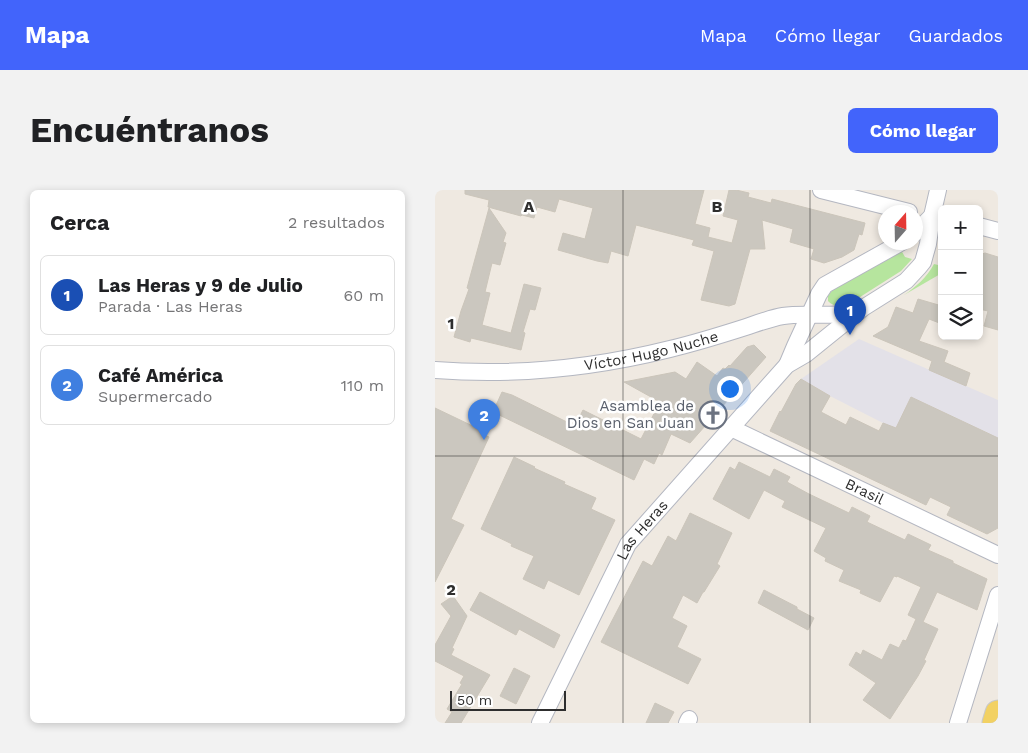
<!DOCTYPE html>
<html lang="es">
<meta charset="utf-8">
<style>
:root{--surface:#fff;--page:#f2f2f2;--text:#202124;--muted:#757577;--line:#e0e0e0;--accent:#4264fb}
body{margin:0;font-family:"Work Sans",sans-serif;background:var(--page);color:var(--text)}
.controls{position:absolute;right:15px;top:15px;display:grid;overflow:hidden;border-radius:8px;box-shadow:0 2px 8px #0003}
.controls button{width:45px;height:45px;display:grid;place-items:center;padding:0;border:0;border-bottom:1px solid var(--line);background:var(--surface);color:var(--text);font:25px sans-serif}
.compass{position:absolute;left:443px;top:15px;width:45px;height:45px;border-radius:50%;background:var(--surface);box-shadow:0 2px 8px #0003;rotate:20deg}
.scale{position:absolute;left:15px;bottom:12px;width:116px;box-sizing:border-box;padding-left:5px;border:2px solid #2e2e2e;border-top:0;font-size:14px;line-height:18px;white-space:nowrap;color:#2e2e2e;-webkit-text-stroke:4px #fff;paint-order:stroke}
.you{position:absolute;left:294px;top:198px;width:18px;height:18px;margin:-12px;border:4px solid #fff;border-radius:50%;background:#1a73e8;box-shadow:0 0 0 8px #1a73e833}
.badge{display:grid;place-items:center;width:32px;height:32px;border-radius:50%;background:var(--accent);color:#fff;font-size:16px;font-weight:700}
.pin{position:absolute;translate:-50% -41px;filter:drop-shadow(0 1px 2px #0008)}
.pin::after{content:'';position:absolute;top:26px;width:18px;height:15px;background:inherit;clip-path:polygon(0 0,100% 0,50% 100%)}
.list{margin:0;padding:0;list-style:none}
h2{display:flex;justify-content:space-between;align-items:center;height:65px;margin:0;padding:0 20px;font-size:21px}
h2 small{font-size:16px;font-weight:400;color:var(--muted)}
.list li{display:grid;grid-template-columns:32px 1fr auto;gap:15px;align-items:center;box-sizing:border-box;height:80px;margin:0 10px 10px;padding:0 10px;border:1px solid var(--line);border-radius:8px}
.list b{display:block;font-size:19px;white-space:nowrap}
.list p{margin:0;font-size:16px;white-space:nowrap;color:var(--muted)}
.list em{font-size:16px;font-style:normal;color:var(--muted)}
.icon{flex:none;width:28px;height:28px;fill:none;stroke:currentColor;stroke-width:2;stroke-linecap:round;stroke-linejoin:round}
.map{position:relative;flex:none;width:563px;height:533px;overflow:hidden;border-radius:8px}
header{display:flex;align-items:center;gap:30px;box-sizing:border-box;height:70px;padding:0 25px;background:var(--accent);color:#fff}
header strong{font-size:24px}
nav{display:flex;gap:28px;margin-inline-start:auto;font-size:18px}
.intro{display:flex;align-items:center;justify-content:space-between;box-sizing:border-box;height:120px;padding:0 30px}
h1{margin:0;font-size:35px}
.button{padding:12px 22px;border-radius:8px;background:var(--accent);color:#fff;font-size:18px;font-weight:700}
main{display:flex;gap:30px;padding:0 30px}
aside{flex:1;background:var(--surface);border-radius:8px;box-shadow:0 2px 8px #0003}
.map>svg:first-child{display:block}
</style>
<header>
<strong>Mapa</strong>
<nav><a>Mapa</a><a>Cómo llegar</a><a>Guardados</a></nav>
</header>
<div class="intro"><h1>Encuéntranos</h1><a class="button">Cómo llegar</a></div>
<main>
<aside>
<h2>Cerca<small>2 resultados</small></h2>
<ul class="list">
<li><span class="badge" style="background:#1a4fb4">1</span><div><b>Las Heras y 9 de Julio</b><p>Parada · Las Heras</p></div><em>60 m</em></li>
<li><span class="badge" style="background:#3f7fe0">2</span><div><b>Café América</b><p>Supermercado</p></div><em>110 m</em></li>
</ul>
</aside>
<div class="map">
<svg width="563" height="533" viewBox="0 0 563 533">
<rect width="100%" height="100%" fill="#efe9e1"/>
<path fill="#e3e1e8" d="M 424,149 L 563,210 L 563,286 L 448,233 L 395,206 L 366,189 Z"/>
<g fill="#b6e59e">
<path d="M 466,60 L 470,67 L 477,69 L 466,81 L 414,114 C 407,117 398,117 393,111 L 393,106 L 399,98 Z"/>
<path d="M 499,74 L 507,76 L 507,83 L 469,105 C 481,97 492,87 499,74 Z"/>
</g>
<g fill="#cbc7bf" stroke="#cbc5ba">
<path d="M 30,0 L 269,0 L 260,34 L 275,38 L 273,47 L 297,53 L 303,30 L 288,26 L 294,0 L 301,0 L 314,3 L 313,7 L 336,13 L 337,9 L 430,33 L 427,45 L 424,44 L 419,60 L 407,67 L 389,73 L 376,69 L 379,59 L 355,52 L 358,39 L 327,30 L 330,59 L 315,59 L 300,114 L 294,116 L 266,110 L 279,61 L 257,55 L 259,50 L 201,35 L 193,66 L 176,61 L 173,73 L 162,71 L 123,60 L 128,43 L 150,49 L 158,18 L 124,9 L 120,22 L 102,17 L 99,28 L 87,25 L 86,26 L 53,17 L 54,10 L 30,4 Z"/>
<path d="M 54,18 L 71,43 L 68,52 L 71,53 L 65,75 L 57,73 L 50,102 L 55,103 L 47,135 L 76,143 L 89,94 L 106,98 L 100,120 L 95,119 L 88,142 L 90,143 L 86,160 L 36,148 L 35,152 L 19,147 L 26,121 L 34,99 L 32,98 Z"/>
<path d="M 550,63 L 563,67 L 563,140 L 549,136 L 553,121 L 544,119 L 544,65 Z"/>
<path d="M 483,109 L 507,116 L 507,134 L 494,129 L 484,151 L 513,161 L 509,172 L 535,183 L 531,196 L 494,180 L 497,171 L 438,146 L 453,137 L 461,117 L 478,123 Z"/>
<path d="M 319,155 L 331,167 L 255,253 L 236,244 L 227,265 L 224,263 L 219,274 L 209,269 L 199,290 L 58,222 L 67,202 L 77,205 L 140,236 L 148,220 L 206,249 L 225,212 L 189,192 L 240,182 L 251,189 L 262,172 L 282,186 L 288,178 L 290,179 L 294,175 L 295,176 L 312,157 Z"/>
<path d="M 366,189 L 395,206 L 386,222 L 411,235 L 415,227 L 444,241 L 448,233 L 461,238 L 476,207 L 563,248 L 563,338 L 552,344 L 512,325 L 516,317 L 495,307 L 491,315 L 335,241 L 345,221 L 346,222 L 361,194 Z"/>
<path d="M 0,218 L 46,240 L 45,243 L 54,247 L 16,329 L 29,335 L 0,392 Z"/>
<path d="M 79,267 L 100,277 L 99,278 L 130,292 L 129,294 L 161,308 L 156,319 L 180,330 L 144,405 L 113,390 L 109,399 L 88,389 L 99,366 L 76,356 L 77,354 L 46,339 Z"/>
<path d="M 304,272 L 335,287 L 339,279 L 355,287 L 352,292 L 374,304 L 414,323 L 417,317 L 435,326 L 432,332 L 470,350 L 473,344 L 496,355 L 493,360 L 518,371 L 518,373 L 552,389 L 542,420 L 502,402 L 488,432 L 503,439 L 489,470 L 491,471 L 483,486 L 455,529 L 428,510 L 441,493 L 414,475 L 421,462 L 426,465 L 428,460 L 447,470 L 455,454 L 464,458 L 468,450 L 471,451 L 481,429 L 473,425 L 486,397 L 462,386 L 462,387 L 459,386 L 445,412 L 425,403 L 426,400 L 404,391 L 409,380 L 390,371 L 391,368 L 379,361 L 391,338 L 347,317 L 350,311 L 329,300 L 314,329 L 278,309 L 295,277 L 300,280 Z"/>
<path d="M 255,323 L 297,343 L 282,374 L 285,376 L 269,402 L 268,402 L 262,413 L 248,405 L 237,428 L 252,436 L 242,457 L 266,469 L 253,494 L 166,452 L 208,371 L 217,376 L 233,346 L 241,351 Z"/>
<path d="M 329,400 L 362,417 L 362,419 L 379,428 L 373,440 L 323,413 Z"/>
<path d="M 45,402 L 125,445 L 119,458 L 84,439 L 81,445 L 35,420 Z"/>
<path d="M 18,406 L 32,426 L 17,458 L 19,459 L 16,465 L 55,485 L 26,533 L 10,533 L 17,522 L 12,519 L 27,494 L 25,493 L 29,486 L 0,471 L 0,455 L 16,426 L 6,414 Z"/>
<path d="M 79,478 L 95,486 L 81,514 L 65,506 Z"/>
<path d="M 220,513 L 239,522 L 233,533 L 211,533 Z"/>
</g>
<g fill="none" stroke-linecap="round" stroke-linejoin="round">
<g stroke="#b4b7c1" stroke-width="18">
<g id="street">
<path d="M 386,0 L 474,22"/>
<path d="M 544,36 L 563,41"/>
<path d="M 480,43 L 497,26"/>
<path d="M 352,175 L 360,156 L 384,104 L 390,95 L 467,52"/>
<path id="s1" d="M 0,180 C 78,186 159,178 235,159 C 260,153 286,145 311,137 C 323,133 336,128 348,126 C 373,122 400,129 424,120"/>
<path id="s2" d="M 296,238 L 563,365"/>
<path id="s3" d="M 105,533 L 193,354 L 352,175 L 371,164 L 428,118 L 471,91 L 484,77 L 488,72 L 493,54 L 497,26 L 503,0"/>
<path d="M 252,533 L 254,529"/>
<path d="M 523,533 L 563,405"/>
</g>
</g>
<g stroke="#c9c9c9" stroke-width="27">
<path id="primary" d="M 560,533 L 563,523"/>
</g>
<use href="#street" stroke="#fff" stroke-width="16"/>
<use href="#primary" stroke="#f2d163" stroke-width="25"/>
</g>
<path fill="none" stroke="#2e2e2e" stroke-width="1" stroke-opacity="0.55" d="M 188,0 L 188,533M 375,0 L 375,533M 0,266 L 563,266"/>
<defs>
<g id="church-ring" transform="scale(1.4375)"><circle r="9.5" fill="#fff" stroke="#6b7280" stroke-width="1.5"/><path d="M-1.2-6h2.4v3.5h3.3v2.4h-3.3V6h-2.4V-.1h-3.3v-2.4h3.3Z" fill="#6b7280"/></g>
</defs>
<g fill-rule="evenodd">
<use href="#church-ring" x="278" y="225"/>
</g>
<g text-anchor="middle" stroke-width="5" stroke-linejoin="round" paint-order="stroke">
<g font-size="15" fill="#2e2e2e" stroke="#fff">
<text dy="5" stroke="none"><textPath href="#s1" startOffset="218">Víctor Hugo Nuche</textPath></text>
<text dy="5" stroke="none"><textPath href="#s2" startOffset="148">Brasil</textPath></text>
<text dy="5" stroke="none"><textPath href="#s3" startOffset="219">Las Heras</textPath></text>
</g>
<g font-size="15" fill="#5b616d" stroke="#fff" text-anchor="end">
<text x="259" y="221">Asamblea de<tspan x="259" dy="17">Dios en San Juan</tspan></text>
</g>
</g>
<g font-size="16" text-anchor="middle" font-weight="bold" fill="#2e2e2e" stroke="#fff" stroke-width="5" stroke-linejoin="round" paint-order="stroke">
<text x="94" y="22">A</text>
<text x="282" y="22">B</text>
<text x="16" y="139">1</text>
<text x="16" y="405">2</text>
</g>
</svg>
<div class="controls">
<button>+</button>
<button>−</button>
<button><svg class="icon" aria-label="layers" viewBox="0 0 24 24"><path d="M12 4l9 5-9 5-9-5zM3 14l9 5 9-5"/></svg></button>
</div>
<svg class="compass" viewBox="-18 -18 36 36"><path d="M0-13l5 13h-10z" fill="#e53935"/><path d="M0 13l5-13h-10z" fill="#757577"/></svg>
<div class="scale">50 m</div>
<div class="you"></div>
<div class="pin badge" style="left:415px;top:145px;background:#1a4fb4">1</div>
<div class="pin badge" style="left:49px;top:250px;background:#3f7fe0">2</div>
</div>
</main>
